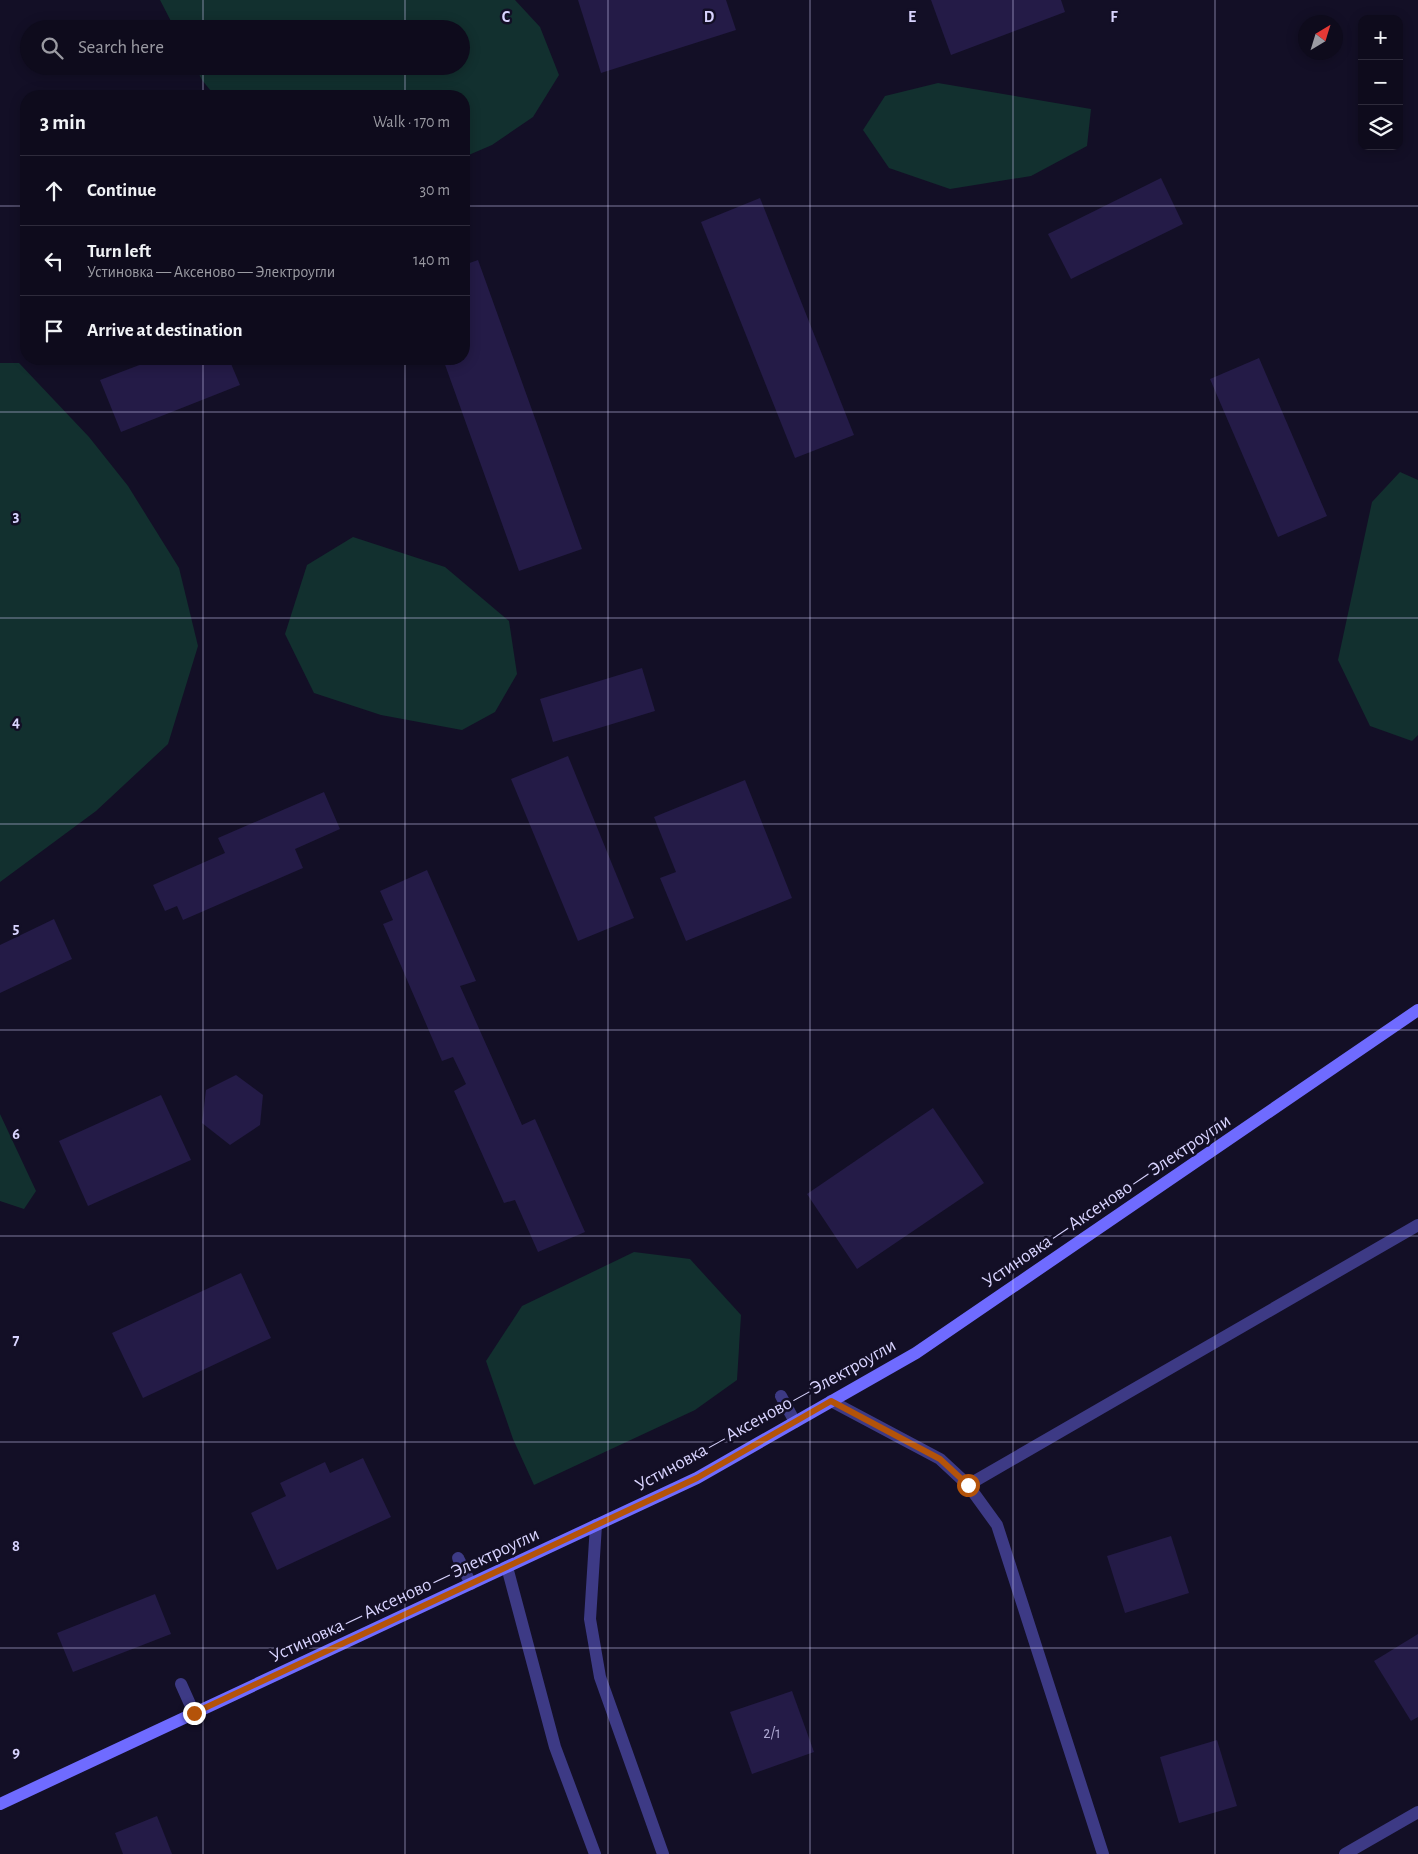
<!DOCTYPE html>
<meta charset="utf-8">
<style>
:root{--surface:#0e0b1c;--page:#1c1929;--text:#f1f3f6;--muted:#9b9ba3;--line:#2e2b3b}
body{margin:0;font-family:"Alegreya Sans",sans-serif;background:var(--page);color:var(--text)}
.controls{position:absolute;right:15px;top:15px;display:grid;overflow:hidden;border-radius:10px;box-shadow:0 2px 12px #0003}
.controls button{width:45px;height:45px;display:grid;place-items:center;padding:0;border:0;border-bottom:1px solid var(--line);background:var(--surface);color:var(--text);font:25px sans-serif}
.compass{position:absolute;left:1298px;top:15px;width:45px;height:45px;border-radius:50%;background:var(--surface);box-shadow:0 2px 12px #0003;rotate:38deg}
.stop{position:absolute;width:15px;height:15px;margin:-11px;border:4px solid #b45309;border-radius:50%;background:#fff}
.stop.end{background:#b45309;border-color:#fff;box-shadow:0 1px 5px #0008}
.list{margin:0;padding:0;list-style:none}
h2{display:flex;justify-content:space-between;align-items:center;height:65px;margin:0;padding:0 20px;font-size:21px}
h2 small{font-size:16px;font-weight:400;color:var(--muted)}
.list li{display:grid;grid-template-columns:32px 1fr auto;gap:15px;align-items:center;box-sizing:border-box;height:70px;padding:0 20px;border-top:1px solid var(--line)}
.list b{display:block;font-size:19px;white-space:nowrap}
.list p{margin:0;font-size:16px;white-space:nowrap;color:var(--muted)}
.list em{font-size:16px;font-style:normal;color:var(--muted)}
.icon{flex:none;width:28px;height:28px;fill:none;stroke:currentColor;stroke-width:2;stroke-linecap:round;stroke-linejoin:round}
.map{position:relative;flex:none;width:1418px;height:1854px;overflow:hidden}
.search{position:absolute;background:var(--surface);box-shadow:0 2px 12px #0003;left:20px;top:20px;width:450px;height:55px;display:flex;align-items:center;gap:12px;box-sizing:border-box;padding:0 18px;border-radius:28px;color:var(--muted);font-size:19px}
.panel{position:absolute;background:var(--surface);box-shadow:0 2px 12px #0003;left:20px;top:90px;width:450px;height:275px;border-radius:20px}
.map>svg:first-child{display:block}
</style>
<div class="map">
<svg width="1418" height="1854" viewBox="0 0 1418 1854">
<rect width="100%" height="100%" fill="#130f26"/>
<g fill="#12302f">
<path d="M 160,0 L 515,0 L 540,27 L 559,75 L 533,117 L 492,145 L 464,157 L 464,96 L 215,96 L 202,80 L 195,66 L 461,66 L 461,29 L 175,29 Z"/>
<path d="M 938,83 L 1091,109 L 1087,146 L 1031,176 L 950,189 L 889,168 L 863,130 L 885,96 Z"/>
<path d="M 0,363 L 19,363 L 89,437 L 128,486 L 179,568 L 198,646 L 168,744 L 96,811 L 0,882 Z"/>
<path d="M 1400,472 L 1418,480 L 1418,735 L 1412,741 L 1370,726 L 1338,660 L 1372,502 Z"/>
<path d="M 353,537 L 445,567 L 509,621 L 517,674 L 495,712 L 462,730 L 381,715 L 314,693 L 285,634 L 307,565 Z"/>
<path d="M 0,1114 L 36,1191 L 24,1209 L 0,1201 Z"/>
<path d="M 634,1252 L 690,1259 L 741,1315 L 737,1380 L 695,1410 L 534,1485 L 513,1439 L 486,1361 L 522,1306 Z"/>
</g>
<g fill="#241b47">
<path d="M 578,0 L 726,0 L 736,30 L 601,73 Z"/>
<path d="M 931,0 L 1061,0 L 1065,12 L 951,55 Z"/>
<path d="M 1161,178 L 1183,224 L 1071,279 L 1048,234 Z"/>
<path d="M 760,198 L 854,435 L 795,458 L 701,222 Z"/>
<path d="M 478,260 L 582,549 L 519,571 L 443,359 L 464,359 L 464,265 Z"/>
<path d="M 1259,358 L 1327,516 L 1278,537 L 1210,379 Z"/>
<path d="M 155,359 L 229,359 L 240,385 L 121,432 L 100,380 Z"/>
<path d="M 642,668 L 655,711 L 553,742 L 540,699 Z"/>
<path d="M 568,756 L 634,918 L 578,941 L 511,779 Z"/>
<path d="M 745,780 L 792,898 L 686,941 L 660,878 L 676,872 L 654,817 Z"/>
<path d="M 324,792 L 340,829 L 295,849 L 303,868 L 183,920 L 177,906 L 165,911 L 153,885 L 225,853 L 218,838 Z"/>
<path d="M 427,870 L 476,981 L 460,986 L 522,1125 L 535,1119 L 585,1232 L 538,1252 L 515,1200 L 504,1203 L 454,1091 L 466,1084 L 453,1057 L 442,1061 L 383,924 L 393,920 L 380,891 Z"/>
<path d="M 54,919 L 72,959 L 0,993 L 0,945 Z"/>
<path d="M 236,1075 L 263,1095 L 260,1125 L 230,1145 L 202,1123 L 206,1090 Z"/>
<path d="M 161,1095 L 191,1160 L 88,1206 L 59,1141 Z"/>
<path d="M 933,1108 L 984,1183 L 857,1269 L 807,1194 Z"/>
<path d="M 241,1273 L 271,1338 L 143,1398 L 112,1333 Z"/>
<path d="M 363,1458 L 391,1517 L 277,1570 L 251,1513 L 286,1496 L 280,1483 L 325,1462 L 330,1473 Z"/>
<path d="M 1171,1536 L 1189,1593 L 1125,1613 L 1107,1556 Z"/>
<path d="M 155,1594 L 171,1634 L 73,1672 L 57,1633 Z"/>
<path d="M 1418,1634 L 1418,1717 L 1411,1721 L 1374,1661 Z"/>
<path d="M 792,1691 L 814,1752 L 752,1774 L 730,1712 Z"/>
<path d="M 1217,1740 L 1237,1806 L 1179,1823 L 1160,1757 Z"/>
<path d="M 157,1816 L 172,1854 L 123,1854 L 115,1833 Z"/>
</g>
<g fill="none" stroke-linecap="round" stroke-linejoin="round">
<g stroke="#3d3a85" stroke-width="12">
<path d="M 781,1396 L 795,1422"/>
<path d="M 968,1485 L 1418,1225"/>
<path d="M 596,1525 L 590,1619 L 600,1677 L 663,1854"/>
<path d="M 458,1558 L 471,1584"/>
<path d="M 507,1567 L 555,1747 L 595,1854"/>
<path d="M 181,1684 L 194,1713"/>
<path d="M 1345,1854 L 1418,1812"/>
</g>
<path stroke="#3d3a85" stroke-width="12" d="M 831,1401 L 940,1459 L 968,1485 L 997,1525 L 1103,1854"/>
<path stroke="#6f6bff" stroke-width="12" d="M 0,1804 L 697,1478 L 916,1353 L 1418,1010"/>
</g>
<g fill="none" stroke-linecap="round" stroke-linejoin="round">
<path stroke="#b45309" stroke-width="6" d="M 194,1713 L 697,1478 L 831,1401 L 940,1459 L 968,1485"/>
</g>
<path fill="none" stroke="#d9d4ff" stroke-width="1" stroke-opacity="0.55" d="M 203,0 L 203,29M 405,0 L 405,29M 608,0 L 608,1854M 810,0 L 810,1854M 1013,0 L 1013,1854M 1215,0 L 1215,1854M 203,66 L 203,96M 405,66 L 405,96M 0,206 L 26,206M 464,206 L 1418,206M 203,359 L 203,1854M 405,359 L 405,1854M 0,412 L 1418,412M 0,618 L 1418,618M 0,824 L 1418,824M 0,1030 L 1418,1030M 0,1236 L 1418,1236M 0,1442 L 1418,1442M 0,1648 L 1418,1648"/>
<g text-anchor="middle" stroke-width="5" stroke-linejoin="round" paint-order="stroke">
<g font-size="16" fill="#aca6d1">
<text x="772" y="1738">2/1</text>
</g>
<g font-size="19" fill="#d9d4ff" stroke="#130f26">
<text transform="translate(1106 1200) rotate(-34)" y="7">Устиновка — Аксеново — Электроугли</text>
<text transform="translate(765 1414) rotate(-29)" y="7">Устиновка — Аксеново — Электроугли</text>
<text transform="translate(404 1594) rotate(-25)" y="7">Устиновка — Аксеново — Электроугли</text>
</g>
</g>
<g font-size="16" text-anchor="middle" font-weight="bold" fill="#d9d4ff" stroke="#130f26" stroke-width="5" stroke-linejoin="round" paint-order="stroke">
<text x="506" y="22">C</text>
<text x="709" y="22">D</text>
<text x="912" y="22">E</text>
<text x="1114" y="22">F</text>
<text x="16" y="521">3</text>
<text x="16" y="727">4</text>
<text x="16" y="933">5</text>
<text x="16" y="1139">6</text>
<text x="16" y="1345">7</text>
<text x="16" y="1551">8</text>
<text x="16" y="1757">9</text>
</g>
</svg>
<div class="controls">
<button>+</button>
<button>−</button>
<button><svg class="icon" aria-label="layers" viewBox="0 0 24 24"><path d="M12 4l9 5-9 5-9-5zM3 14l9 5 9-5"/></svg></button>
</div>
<svg class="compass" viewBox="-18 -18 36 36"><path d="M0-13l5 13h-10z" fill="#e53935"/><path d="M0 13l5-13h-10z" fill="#9b9ba3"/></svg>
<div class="stop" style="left:968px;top:1485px"></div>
<div class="stop end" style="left:194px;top:1713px"></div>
<div class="search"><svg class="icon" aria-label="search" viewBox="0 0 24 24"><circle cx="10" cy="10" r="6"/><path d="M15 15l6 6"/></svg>Search here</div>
<section class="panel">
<h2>3 min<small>Walk · 170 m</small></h2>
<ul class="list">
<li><svg class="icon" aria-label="ahead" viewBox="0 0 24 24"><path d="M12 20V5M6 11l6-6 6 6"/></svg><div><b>Continue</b></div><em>30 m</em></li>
<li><svg class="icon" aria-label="left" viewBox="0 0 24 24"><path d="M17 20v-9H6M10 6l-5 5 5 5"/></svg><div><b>Turn left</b><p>Устиновка — Аксеново — Электроугли</p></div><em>140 m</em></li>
<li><svg class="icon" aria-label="arrive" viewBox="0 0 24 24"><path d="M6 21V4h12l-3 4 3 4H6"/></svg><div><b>Arrive at destination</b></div></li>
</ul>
</section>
</div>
